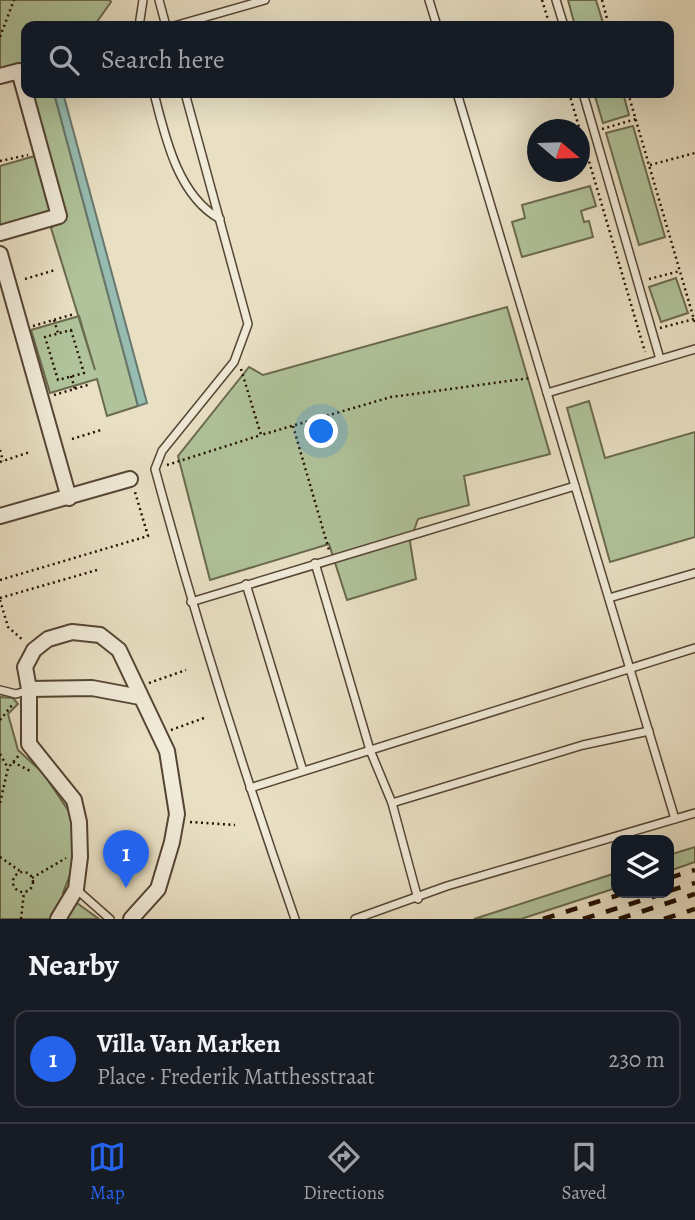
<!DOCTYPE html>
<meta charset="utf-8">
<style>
:root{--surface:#171b24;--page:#20242c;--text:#f1f3f6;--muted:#9ea1a6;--line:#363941;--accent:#2563eb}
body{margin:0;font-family:Alegreya,serif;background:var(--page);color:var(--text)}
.controls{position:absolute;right:21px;bottom:21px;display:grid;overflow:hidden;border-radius:14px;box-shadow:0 7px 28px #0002}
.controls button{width:63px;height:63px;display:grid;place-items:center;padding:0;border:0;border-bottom:2px solid var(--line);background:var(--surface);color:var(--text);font:35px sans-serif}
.compass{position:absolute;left:527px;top:119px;width:63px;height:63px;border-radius:50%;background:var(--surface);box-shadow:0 7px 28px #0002;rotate:109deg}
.you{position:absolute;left:322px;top:432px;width:24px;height:24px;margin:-18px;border:5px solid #fff;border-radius:50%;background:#1a73e8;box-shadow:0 0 0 10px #1a73e833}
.badge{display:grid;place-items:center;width:46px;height:46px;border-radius:50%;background:var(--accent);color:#fff;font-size:23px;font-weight:700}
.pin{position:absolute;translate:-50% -58px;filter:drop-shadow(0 2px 4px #0008)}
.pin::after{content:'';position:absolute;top:37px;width:24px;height:21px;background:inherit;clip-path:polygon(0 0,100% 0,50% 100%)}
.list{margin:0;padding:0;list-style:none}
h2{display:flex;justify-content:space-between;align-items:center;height:91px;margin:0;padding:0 28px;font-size:30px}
h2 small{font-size:23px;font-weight:400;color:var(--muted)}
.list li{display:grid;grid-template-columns:46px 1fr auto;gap:21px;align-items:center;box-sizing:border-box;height:98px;margin:0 14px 14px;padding:0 14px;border:2px solid var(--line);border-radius:14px}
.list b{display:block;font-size:26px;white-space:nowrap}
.list p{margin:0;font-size:23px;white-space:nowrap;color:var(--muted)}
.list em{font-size:23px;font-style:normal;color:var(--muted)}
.icon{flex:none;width:38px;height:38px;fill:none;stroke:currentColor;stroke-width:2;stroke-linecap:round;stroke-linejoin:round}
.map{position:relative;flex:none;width:695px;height:919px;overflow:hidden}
.search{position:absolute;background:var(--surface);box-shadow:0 7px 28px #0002;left:21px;right:21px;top:21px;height:77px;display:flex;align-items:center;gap:18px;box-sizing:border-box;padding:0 24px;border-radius:14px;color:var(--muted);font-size:26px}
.sheet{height:203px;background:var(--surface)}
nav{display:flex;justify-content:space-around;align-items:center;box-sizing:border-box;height:98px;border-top:2px solid var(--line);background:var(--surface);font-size:19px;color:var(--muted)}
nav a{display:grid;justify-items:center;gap:4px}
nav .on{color:var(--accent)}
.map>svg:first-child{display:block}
</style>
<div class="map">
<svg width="695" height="919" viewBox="0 0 695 919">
<rect width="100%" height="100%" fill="#e9e0c4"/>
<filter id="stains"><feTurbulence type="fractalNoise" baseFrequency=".00286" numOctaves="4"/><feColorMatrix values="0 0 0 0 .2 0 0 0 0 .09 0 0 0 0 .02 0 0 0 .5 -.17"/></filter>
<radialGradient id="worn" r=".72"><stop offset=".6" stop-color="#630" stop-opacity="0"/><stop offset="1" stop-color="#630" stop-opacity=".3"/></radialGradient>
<g fill="#b0c39a" stroke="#6a6a4f" stroke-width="2">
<path d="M 0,0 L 110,0 L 111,2 L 94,26 L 26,26 L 26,62 L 0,68 Z"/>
<path d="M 568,0 L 596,0 L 604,26 L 575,26 Z"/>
<path d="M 29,93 L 54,93 L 138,406 L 107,416 L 97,379 L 50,393 L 31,330 L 79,316 L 95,370 L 51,228 L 58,223 Z"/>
<path d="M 594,93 L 623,93 L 629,115 L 603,123 Z"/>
<path d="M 633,126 L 665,237 L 639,245 L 606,133 Z"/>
<path d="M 38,155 L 53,212 L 0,225 L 0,166 Z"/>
<path d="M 590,186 L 596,206 L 581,211 L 584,222 L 589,221 L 593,237 L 522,257 L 512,222 L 525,218 L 522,205 Z"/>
<path d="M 676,278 L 688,313 L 661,322 L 649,287 Z"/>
<path d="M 507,307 L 550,454 L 464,476 L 469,505 L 418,519 L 410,542 L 416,579 L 347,600 L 329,544 L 210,580 L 178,456 L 249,367 L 263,375 Z"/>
<path d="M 589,401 L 605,458 L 695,432 L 695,537 L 610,562 L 567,408 Z"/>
<path d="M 0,697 L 13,698 L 18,704 L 8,714 L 18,750 L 43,773 L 68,810 L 76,838 L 76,859 L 63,893 L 99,919 L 0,919 Z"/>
<path d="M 695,847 L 695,862 L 669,871 L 669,855 Z"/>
<path d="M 616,873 L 616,888 L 521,919 L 474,919 Z"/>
</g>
<path fill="#97bdb3" stroke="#69786d" stroke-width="2" d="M 54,93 L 63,93 L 147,403 L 138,406 Z"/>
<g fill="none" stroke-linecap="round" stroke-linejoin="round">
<g stroke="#554534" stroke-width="10">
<g id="service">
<path d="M 159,0 L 166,26"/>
<path d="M 429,0 L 437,26"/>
<path d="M 556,0 L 564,26"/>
<path d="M 139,26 L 143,0"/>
<path d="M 174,26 L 265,0"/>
<path d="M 154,93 C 165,137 178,196 220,219"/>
<path d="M 185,93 L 248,324 L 234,362 L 162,451 L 155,469 C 196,621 243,770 295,919"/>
<path d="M 457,93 L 675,819"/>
<path d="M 583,93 L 660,359"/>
<path d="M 547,393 L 695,349"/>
<path d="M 315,563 L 370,750 L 392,803 L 418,899"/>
<path d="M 246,584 L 303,771"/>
<path d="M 609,598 L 695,573"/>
<path d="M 191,602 L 575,486"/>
<path d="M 0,690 L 16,694 L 29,690"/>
<path d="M 250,788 L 695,648"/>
<path d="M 392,803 L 583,745 L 649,731"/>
<path d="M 76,889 L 110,919"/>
<path d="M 355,919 L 447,886 L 695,813"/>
</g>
</g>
<g stroke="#554534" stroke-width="18">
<g id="minor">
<path d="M 0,76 L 19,71 L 59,216 L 0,233"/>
<path d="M 0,254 L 69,498"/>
<path d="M 0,516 L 130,479"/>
<path d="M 29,689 L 92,688 L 140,697"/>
<path d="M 58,919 L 76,889 L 80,857 L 79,822 L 74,800 L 29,744 L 29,689 L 25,667 L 34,650 L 48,639 L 72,632 L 100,635 L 119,650 L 167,751 L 177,814 L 172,842 L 158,889 L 131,919"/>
</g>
</g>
<g stroke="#241104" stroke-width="2.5" stroke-dasharray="2 3.5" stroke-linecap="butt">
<path d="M 542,0 L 550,26"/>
<path d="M 602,0 L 609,26"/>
<path d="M 0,37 L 14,0"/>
<path d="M 569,93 L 645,352"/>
<path d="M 628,93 L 695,323"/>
<path d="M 602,129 L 636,119"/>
<path d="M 0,161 L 28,155"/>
<path d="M 650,165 L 695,153"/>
<path d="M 25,279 L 55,270"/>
<path d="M 649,279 L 680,271"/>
<path d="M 54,320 L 58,333"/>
<path d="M 33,326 L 74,314"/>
<path d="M 660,328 L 694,319"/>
<path d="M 71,330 L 84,373 L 58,380 L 45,337 Z"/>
<path d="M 241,369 L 261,435 L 391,397 L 531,378"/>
<path d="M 71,376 L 75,389"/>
<path d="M 54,395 L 91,384"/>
<path d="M 293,426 L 329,550"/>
<path d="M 72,439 L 101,430"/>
<path d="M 0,450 L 3,461"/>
<path d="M 0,462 L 30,452"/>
<path d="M 167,465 L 261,435"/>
<path d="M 0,580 L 148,536 L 135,492"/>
<path d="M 0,598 L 97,570"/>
<path d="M 0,600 L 8,627 L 24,641"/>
<path d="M 149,683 L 186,670"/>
<path d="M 0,720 L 13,704"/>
<path d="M 171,730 L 204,718"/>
<path d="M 0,754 L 8,768"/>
<path d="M 13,762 L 32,772"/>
<path d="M 0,803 L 8,768 L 20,754"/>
<path d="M 190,822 L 235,825"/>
<path d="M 0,857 L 20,871"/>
<circle cx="23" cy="882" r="10"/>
<path d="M 32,878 L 66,858"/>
<path d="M 21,919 L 24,892"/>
</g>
<use href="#service" stroke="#f1ebd9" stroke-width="7"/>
<use href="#minor" stroke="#f1ebd9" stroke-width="14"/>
<g stroke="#241104" stroke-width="4.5" stroke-dasharray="12 12" stroke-linecap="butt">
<path d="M 669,878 L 695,870"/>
<path d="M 669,891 L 695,883"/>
<path d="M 543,919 L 625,893"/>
<path d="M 583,919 L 665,893"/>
<path d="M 619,919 L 695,894"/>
<path d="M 664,919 L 695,909"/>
</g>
</g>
<rect width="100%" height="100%" filter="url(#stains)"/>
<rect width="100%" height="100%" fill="url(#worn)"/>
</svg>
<div class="controls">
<button><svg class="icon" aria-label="layers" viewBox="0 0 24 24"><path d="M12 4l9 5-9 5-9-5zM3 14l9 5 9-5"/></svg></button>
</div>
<svg class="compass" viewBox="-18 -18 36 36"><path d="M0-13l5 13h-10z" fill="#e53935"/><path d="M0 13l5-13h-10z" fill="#9ea1a6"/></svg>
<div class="you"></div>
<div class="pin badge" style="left:126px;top:888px">1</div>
<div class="search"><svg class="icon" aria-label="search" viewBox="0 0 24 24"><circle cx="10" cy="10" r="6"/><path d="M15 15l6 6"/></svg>Search here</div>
</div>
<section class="sheet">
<h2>Nearby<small></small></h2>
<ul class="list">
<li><span class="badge">1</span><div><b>Villa Van Marken</b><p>Place · Frederik Matthesstraat</p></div><em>230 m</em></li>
</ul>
</section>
<nav>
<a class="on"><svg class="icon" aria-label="map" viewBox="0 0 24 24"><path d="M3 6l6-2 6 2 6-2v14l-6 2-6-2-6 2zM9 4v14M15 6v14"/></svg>Map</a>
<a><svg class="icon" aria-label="directions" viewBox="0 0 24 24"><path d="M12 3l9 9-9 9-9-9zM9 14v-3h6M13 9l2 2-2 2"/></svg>Directions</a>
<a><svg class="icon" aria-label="saved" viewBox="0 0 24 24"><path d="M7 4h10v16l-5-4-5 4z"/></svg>Saved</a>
</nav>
